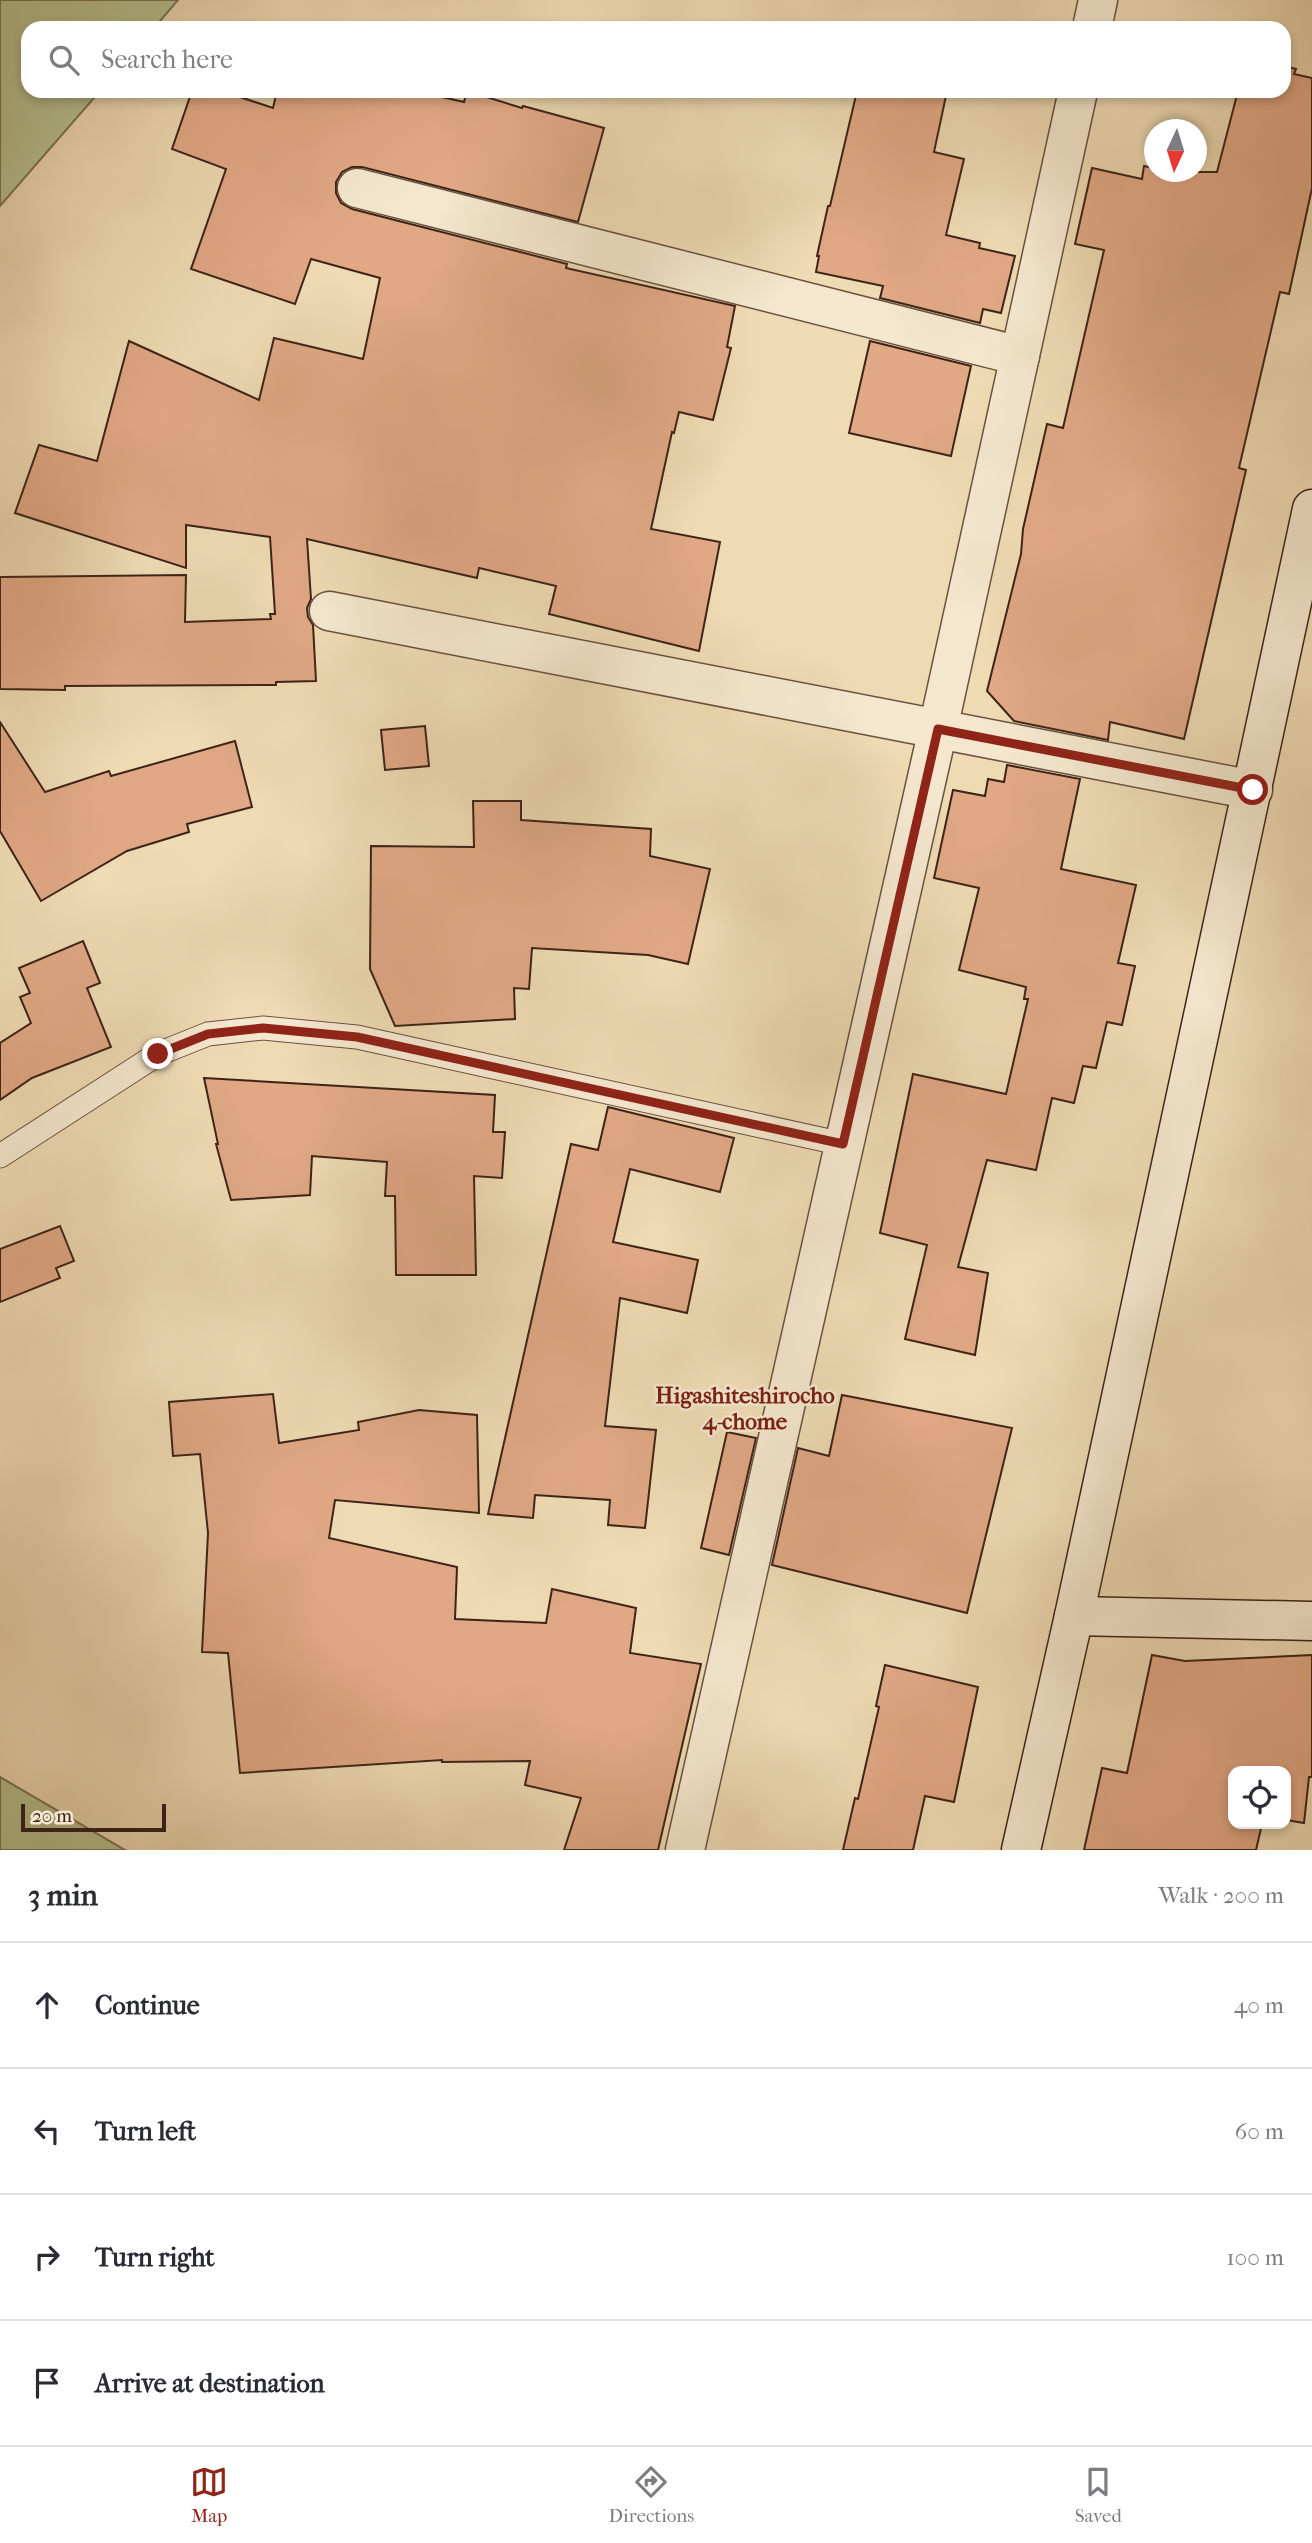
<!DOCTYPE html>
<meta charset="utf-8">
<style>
:root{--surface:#fff;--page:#f7f7f7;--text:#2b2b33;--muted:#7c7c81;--line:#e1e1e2;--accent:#8f2418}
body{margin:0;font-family:"IM FELL French Canon",serif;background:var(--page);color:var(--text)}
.controls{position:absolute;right:21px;bottom:21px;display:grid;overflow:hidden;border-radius:14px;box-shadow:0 4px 10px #0003}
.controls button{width:63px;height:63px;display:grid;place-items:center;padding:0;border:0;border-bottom:2px solid var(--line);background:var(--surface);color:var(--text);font:35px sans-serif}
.compass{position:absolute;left:1144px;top:119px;width:63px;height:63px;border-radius:50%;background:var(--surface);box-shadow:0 4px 10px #0003;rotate:184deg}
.scale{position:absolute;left:21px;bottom:18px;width:145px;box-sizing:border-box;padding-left:7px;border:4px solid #3e2418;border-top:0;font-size:19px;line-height:24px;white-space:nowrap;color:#3e2418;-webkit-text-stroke:5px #f4e7ce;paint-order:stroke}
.stop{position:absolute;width:21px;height:21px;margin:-16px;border:5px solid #8f2418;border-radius:50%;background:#fff}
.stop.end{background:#8f2418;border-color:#fff;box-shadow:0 2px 7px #0008}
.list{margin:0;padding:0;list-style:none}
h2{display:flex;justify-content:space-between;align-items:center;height:91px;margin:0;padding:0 28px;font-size:30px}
h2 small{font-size:23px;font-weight:400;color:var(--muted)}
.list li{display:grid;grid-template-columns:46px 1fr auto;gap:21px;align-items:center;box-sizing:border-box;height:126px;padding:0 28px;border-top:2px solid var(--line)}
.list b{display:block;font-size:26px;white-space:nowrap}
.list em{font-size:23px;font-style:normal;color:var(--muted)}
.icon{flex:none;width:38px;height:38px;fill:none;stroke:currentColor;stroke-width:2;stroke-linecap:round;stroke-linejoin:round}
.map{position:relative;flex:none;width:1312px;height:1850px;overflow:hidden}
.search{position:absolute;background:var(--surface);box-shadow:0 4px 10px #0003;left:21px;right:21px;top:21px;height:77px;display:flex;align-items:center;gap:18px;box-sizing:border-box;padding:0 24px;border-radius:21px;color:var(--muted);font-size:26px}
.sheet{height:595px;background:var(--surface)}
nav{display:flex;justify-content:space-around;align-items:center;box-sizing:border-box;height:98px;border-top:2px solid var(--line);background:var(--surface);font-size:19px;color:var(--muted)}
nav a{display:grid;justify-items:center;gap:4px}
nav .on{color:var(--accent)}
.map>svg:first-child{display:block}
</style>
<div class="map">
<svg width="1312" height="1850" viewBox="0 0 1312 1850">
<rect width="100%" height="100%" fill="#eedab3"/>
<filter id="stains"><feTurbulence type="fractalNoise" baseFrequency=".00286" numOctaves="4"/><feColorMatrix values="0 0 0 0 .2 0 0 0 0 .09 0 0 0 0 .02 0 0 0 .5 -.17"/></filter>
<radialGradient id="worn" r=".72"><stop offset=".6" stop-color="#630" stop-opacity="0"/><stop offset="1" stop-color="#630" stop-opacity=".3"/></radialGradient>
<g fill="#b6c08f" stroke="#7a7254" stroke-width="2">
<path d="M 0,0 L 178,0 L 154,28 L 28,28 L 28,91 L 100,91 L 0,206 Z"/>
<path d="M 0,1777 L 125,1850 L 0,1850 Z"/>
</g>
<g fill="#e0a885" stroke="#3e2418" stroke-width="2">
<path d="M 1284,66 L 1296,69 L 1294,74 L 1312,78 L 1312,188 L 1289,294 L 1280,292 L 1239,468 L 1246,470 L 1184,739 L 1110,722 L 1108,740 L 1014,721 L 987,691 L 1021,554 L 1023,529 L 1047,424 L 1063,428 L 1104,250 L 1075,244 L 1092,168 L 1142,179 L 1144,166 L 1154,168 L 1154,172 L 1217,172 L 1238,91 L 1284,91 Z"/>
<path d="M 192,91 L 222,91 L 273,108 L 277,91 L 416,91 L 464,102 L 467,91 L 522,108 L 523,106 L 604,128 L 578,222 L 362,167 L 352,167 L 342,172 L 336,182 L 336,193 L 341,203 L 352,209 L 567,264 L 566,268 L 735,306 L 727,347 L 731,348 L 713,420 L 679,412 L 674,433 L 672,432 L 651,529 L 720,542 L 699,651 L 549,614 L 556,586 L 479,568 L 477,578 L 307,539 L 311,599 L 307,608 L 308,617 L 313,625 L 316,681 L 276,682 L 276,685 L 65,686 L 65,690 L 0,689 L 0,577 L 186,575 L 185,622 L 271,619 L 270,614 L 275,614 L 270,537 L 186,525 L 186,568 L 15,513 L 39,445 L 97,461 L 129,341 L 259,400 L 274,338 L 363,359 L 380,278 L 311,259 L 295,304 L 191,269 L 226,169 L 172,149 Z"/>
<path d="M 857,91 L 947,91 L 934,152 L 964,159 L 946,235 L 980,243 L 979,248 L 1015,256 L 1001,313 L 983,309 L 980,323 L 880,298 L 883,286 L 816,272 L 819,256 L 817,256 L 828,206 L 830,206 Z"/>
<path d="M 870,341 L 971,366 L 951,456 L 849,433 Z"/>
<path d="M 0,722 L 45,792 L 109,771 L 111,776 L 235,741 L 252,807 L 187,824 L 189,832 L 127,851 L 41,901 L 0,831 Z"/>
<path d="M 425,726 L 429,766 L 385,770 L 381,730 Z"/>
<path d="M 1007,765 L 1080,779 L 1061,869 L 1136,885 L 1118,963 L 1135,966 L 1122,1025 L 1107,1022 L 1096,1068 L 1083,1066 L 1074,1103 L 1052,1098 L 1036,1170 L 987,1160 L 958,1267 L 988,1273 L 975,1355 L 905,1339 L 927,1245 L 880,1233 L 913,1074 L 1006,1094 L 1028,999 L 1024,999 L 1026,987 L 959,970 L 979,888 L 934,878 L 953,790 L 985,796 L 988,779 L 1004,782 Z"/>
<path d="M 473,801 L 521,801 L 521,820 L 651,829 L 650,856 L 710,869 L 688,964 L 648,955 L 532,948 L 529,989 L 514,988 L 515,1019 L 395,1026 L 370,969 L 371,846 L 474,847 Z"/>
<path d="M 83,941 L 100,983 L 87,988 L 111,1047 L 32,1078 L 0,1100 L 0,1043 L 31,1023 L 20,997 L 30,993 L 19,968 Z"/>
<path d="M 204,1078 L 495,1095 L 493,1132 L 505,1132 L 502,1178 L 474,1176 L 476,1275 L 396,1275 L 395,1196 L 385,1196 L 387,1162 L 312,1156 L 310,1195 L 231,1200 L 216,1144 L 218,1144 Z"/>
<path d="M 608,1107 L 734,1138 L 720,1192 L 630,1169 L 613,1242 L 698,1260 L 687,1313 L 620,1298 L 605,1426 L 656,1430 L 645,1528 L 608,1525 L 610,1500 L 535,1495 L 533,1518 L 488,1514 L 571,1144 L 598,1150 Z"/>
<path d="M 60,1226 L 74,1261 L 56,1268 L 60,1278 L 0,1302 L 0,1249 Z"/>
<path d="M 273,1394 L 279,1443 L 359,1430 L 358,1422 L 419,1410 L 477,1415 L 479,1513 L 335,1500 L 329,1538 L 457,1567 L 455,1619 L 546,1623 L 552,1589 L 636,1608 L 630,1653 L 701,1664 L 658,1850 L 564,1850 L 581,1798 L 525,1785 L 530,1761 L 442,1762 L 442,1760 L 240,1773 L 228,1653 L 202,1652 L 208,1533 L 200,1454 L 173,1456 L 169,1402 Z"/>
<path d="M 842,1395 L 1012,1428 L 967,1613 L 772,1565 L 798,1448 L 829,1456 Z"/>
<path d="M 727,1432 L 756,1438 L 729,1555 L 701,1548 Z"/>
<path d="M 1152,1655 L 1185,1661 L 1312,1655 L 1312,1777 L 1309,1777 L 1304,1823 L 1286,1820 L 1286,1771 L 1233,1771 L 1233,1824 L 1262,1824 L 1256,1850 L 1084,1850 L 1102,1768 L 1127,1773 Z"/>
<path d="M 885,1665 L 978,1687 L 954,1802 L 925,1796 L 913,1850 L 843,1850 L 855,1798 L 858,1799 L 879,1707 L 876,1706 Z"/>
</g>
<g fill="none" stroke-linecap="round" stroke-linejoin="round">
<g stroke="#6a523f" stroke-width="25">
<path id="lane" d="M 0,1156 L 158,1054 L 208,1034 L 263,1028 L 357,1037 L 843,1144"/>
</g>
<g stroke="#6a523f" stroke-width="41">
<g id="street">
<path d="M 1092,28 L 1098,0"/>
<path d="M 357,188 L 1020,356"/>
<path d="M 329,611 L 1253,790"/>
<path d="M 685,1850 L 938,729 L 1078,91"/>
</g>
</g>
<g stroke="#3e2418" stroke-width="41">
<g id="secondary">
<path d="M 1074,1616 L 1312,1621"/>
<path d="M 1021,1850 L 1074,1616 L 1312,509"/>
</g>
</g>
<use href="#lane" stroke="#f4e7ce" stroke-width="23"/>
<use href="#street" stroke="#f4e7ce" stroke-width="38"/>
<use href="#secondary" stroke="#f4e7ce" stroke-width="38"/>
</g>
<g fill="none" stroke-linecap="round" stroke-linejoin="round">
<path stroke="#8f2418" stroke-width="9" d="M 158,1054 L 208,1034 L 263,1028 L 357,1037 L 843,1144 L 938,729 L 1253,790"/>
</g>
<g text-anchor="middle" stroke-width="5" stroke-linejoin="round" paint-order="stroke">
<g font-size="23" font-weight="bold" fill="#7a1f14" stroke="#f4e7ce">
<text x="745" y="1403">Higashiteshirocho<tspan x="745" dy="26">4-chome</tspan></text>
</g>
</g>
<rect width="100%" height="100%" filter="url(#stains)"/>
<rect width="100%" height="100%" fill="url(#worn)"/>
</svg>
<div class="controls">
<button><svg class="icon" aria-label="locate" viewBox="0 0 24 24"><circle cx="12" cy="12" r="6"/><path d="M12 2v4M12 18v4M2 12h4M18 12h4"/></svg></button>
</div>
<svg class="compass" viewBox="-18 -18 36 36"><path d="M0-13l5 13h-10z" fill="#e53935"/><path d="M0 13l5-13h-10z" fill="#7c7c81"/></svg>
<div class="scale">20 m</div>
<div class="stop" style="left:1253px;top:790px"></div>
<div class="stop end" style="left:158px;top:1054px"></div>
<div class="search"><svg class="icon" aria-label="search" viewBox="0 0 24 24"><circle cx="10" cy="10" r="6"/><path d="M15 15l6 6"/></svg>Search here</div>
</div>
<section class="sheet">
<h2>3 min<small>Walk · 200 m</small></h2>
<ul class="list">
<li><svg class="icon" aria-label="ahead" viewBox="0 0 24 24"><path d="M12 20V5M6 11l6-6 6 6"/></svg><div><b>Continue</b></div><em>40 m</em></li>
<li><svg class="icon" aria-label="left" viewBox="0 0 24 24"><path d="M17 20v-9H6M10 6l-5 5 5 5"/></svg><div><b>Turn left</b></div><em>60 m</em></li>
<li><svg class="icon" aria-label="right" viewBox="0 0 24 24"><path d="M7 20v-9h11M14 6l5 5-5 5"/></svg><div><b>Turn right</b></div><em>100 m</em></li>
<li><svg class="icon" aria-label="arrive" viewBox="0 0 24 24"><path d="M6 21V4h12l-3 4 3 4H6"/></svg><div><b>Arrive at destination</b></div></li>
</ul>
</section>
<nav>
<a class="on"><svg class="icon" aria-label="map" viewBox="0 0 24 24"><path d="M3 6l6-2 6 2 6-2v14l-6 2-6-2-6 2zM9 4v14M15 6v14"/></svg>Map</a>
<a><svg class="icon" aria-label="directions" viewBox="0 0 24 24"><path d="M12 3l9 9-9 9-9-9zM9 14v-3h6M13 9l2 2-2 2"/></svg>Directions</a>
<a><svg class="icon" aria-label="saved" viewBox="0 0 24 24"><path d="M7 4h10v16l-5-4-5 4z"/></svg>Saved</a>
</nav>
